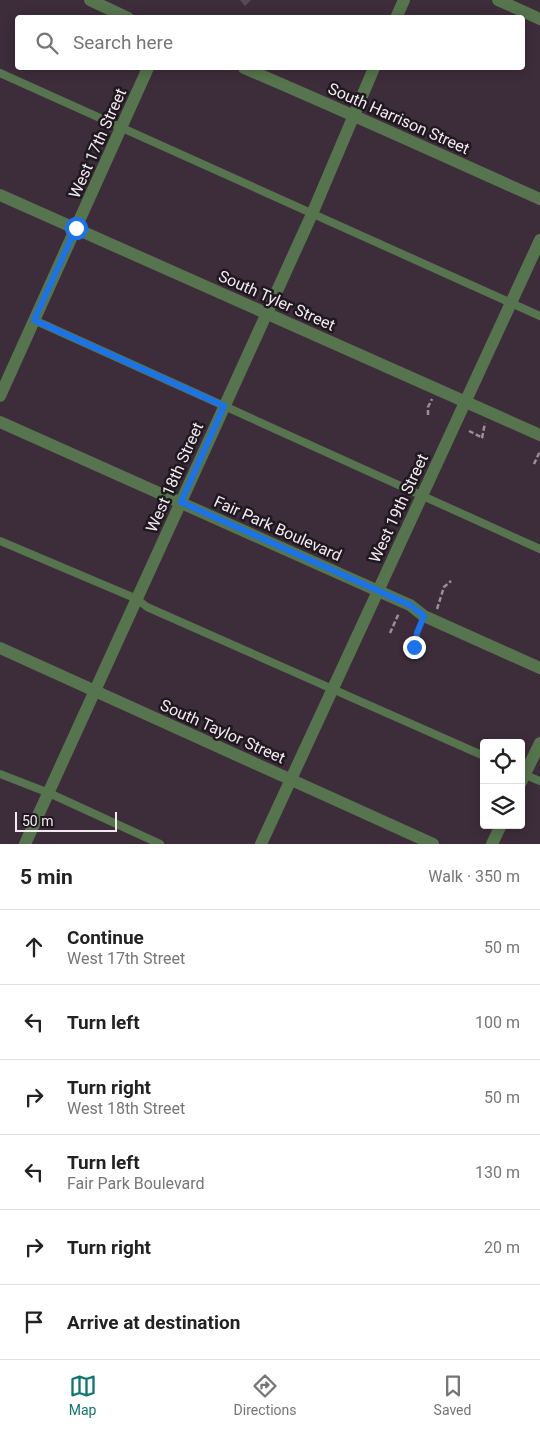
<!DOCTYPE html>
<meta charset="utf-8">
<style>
:root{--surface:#fff;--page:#f2f2f2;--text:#222;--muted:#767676;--line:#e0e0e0;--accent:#0f766e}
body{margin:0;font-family:Roboto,sans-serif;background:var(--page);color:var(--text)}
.controls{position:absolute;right:15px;bottom:15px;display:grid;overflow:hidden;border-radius:5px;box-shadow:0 2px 12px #0003}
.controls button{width:45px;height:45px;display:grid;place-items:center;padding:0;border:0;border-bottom:1px solid var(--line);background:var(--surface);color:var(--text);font:25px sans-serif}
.scale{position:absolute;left:15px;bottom:12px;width:102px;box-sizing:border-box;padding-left:5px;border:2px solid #f4e9f1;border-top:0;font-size:14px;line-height:18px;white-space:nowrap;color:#f4e9f1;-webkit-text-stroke:4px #1f181e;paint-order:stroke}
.stop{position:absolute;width:15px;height:15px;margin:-11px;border:4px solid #1a73e8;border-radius:50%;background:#fff}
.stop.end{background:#1a73e8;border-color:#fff;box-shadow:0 1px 5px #0008}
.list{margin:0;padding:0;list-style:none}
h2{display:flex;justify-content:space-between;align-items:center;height:65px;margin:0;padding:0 20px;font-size:21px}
h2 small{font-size:16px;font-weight:400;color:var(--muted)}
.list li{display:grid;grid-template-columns:32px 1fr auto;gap:15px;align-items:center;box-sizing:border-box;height:75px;padding:0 20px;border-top:1px solid var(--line)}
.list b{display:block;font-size:19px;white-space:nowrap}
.list p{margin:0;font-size:16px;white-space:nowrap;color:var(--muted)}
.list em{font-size:16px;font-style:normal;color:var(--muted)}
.icon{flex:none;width:28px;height:28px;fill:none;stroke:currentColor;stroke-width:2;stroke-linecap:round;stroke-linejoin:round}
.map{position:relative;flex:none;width:540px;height:844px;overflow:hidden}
.search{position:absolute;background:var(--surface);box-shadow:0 2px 12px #0003;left:15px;right:15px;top:15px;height:55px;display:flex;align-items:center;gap:12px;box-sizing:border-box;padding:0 18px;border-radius:5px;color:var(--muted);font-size:19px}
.sheet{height:515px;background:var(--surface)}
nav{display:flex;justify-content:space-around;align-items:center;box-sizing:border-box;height:70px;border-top:1px solid var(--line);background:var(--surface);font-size:14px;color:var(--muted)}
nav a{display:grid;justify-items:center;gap:2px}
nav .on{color:var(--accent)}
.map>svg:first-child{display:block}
</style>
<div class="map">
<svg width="540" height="844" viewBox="0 0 540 844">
<rect width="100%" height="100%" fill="#3d2d3a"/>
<path fill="#5a4a57" d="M 240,0 L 251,0 L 245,6 Z"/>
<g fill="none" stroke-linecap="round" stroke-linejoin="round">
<g stroke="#9b8e98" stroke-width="2.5" stroke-dasharray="5 2.5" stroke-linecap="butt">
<path d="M 428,415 L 428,407 L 432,399"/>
<path d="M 469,431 L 483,438"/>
<path d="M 482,438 L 485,423"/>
<path d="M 534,464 L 540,451"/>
<path d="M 437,609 L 444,587 L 451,581"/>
<path d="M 390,633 L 399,613"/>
<path d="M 414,647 L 420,627"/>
</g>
<g stroke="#56744d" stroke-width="8">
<path d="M 0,73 L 540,316"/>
<path d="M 34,320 L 540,549"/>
<path d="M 0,541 L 137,599 L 147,607 L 484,756"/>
<path d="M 0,774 L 49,793 L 160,844"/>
<path d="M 523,774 L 540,781"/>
</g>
<g stroke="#56744d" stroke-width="12">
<path d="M 90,0 L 128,18"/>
<path d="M 498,0 L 540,19"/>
<path d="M 244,68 C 343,110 441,155 540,199"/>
<path d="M 0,195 L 540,435"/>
<path d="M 0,396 L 148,68"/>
<path d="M 378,591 L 540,240"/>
<path d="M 0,648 L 433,844"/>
<path d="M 521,782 L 540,743"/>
<path d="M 25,844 L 181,502"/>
<path d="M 492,844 L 501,825"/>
</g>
<g stroke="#56744d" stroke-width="12">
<path d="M 396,18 L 404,0"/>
<path d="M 0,422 L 403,602 L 410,605 L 424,616 L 540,668"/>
<path d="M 181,502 L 312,214 L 374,68"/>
<path d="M 261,844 L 378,591"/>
</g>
</g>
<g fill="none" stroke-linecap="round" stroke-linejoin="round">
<path stroke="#1a73e8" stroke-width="6" d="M 76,228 L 34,320 L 224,406 L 181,502 L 410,605 L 424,616 L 417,633 L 416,642 L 414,647"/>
</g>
<g text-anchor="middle" stroke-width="5" stroke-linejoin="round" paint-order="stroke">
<g font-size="16" fill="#f4e9f1" stroke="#1f181e">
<text transform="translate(399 118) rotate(24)" y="6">South Harrison Street</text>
<text transform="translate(97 143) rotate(-66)" y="6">West 17th Street</text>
<text transform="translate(277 300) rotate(24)" y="6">South Tyler Street</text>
<text transform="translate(174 477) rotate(-66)" y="6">West 18th Street</text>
<text transform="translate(398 508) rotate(-65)" y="6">West 19th Street</text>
<text transform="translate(278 528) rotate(24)" y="6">Fair Park Boulevard</text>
<text transform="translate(223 731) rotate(24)" y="6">South Taylor Street</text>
</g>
</g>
</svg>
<div class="controls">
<button><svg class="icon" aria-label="locate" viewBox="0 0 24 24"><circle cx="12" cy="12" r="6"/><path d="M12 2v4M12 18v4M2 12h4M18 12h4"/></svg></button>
<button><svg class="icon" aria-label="layers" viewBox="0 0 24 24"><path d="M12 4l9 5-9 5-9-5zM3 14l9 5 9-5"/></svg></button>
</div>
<div class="scale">50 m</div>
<div class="stop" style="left:76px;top:228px"></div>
<div class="stop end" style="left:414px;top:647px"></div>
<div class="search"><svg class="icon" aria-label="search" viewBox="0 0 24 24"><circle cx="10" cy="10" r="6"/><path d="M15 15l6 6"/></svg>Search here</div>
</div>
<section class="sheet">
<h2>5 min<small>Walk · 350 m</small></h2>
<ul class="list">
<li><svg class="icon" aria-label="ahead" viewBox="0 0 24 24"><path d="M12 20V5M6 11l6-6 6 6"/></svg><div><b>Continue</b><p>West 17th Street</p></div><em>50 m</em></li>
<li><svg class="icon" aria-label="left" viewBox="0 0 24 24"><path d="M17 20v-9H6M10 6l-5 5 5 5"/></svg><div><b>Turn left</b></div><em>100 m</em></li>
<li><svg class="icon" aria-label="right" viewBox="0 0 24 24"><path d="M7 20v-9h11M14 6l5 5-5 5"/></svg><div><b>Turn right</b><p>West 18th Street</p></div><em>50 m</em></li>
<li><svg class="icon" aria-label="left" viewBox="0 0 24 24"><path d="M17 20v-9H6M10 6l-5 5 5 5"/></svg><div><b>Turn left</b><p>Fair Park Boulevard</p></div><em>130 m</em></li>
<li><svg class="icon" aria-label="right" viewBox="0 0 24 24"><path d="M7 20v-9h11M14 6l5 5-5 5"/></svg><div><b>Turn right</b></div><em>20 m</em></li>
<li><svg class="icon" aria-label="arrive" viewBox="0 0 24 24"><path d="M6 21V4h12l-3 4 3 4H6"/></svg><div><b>Arrive at destination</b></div></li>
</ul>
</section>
<nav>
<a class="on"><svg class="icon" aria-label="map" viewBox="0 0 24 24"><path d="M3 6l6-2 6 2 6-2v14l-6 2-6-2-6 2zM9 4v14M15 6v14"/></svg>Map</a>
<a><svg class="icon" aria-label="directions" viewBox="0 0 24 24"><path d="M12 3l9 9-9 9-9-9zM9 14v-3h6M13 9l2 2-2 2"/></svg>Directions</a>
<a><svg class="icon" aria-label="saved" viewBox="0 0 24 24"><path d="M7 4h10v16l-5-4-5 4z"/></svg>Saved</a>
</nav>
